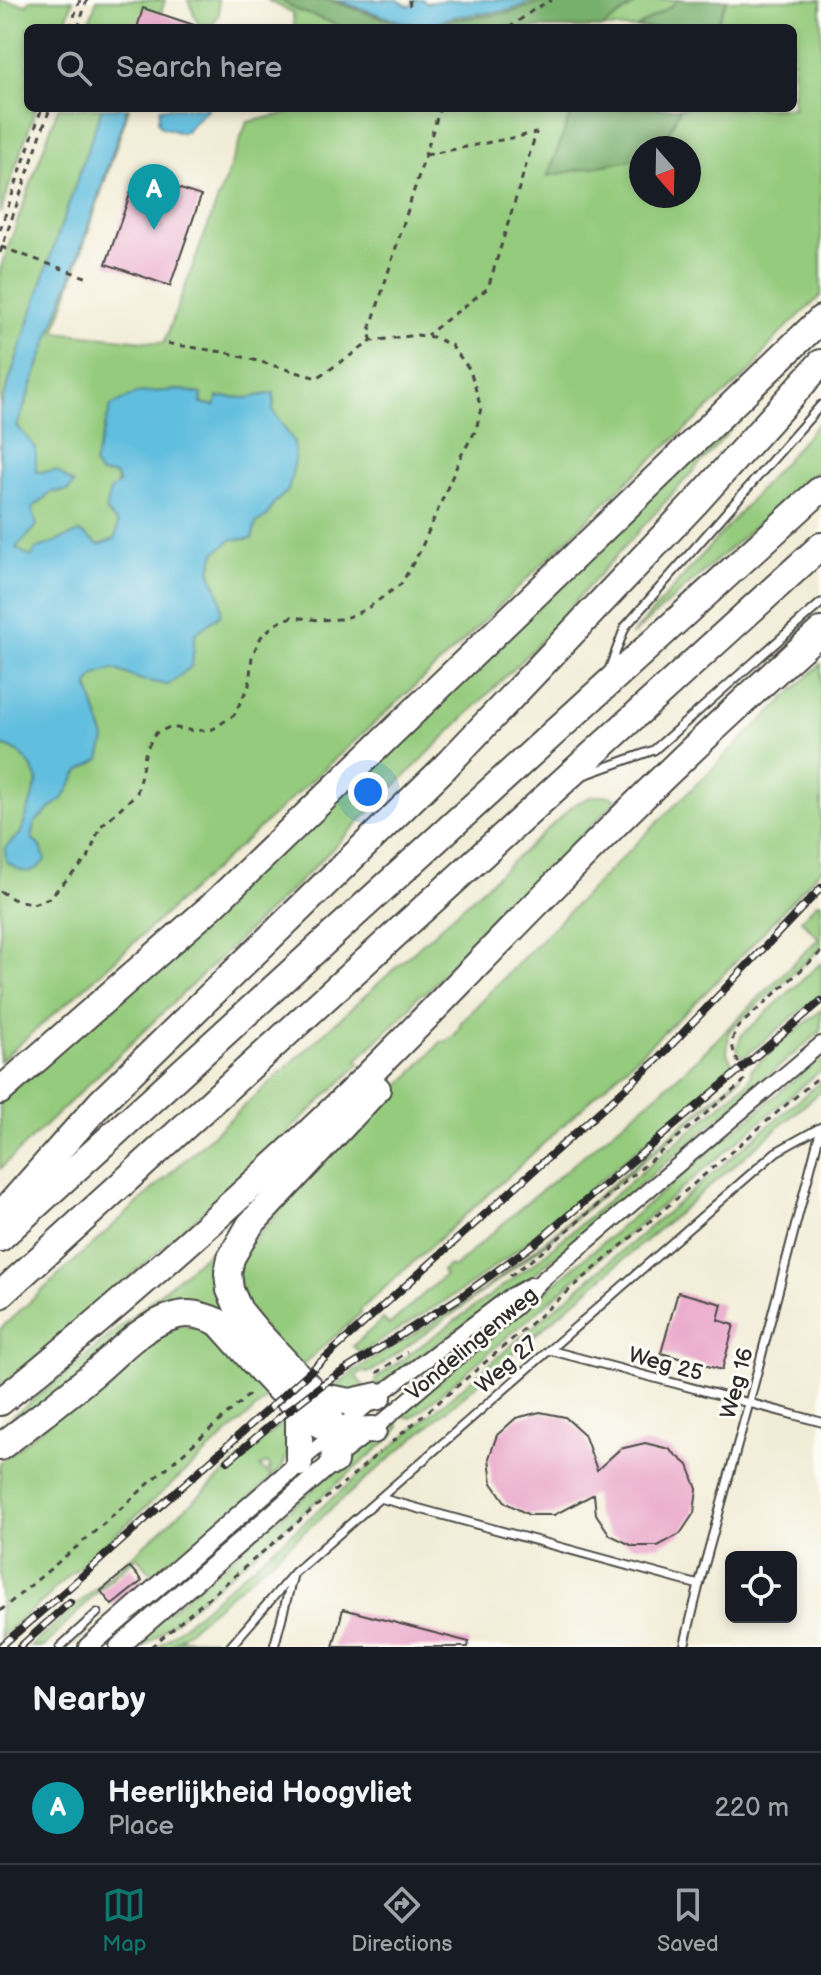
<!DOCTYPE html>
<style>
:root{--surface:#171b24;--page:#20242c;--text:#f1f3f6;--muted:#9ea1a6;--line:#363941;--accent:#0f766e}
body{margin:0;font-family:"Balsamiq Sans",sans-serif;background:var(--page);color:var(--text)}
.controls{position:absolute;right:24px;bottom:24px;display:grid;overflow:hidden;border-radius:12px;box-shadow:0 4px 12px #0003}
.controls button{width:72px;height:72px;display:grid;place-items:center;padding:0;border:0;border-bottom:2px solid var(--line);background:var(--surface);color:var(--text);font:40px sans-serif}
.compass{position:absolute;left:629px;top:136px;width:72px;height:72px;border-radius:50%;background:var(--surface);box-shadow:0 4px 12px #0003;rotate:160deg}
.you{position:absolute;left:368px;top:792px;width:28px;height:28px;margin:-20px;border:6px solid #fff;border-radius:50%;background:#1a73e8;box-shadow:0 0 0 12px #1a73e833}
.badge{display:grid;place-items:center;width:52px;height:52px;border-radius:50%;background:var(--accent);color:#fff;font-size:26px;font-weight:700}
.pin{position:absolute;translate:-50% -66px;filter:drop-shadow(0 2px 4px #0008)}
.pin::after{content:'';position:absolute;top:42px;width:28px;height:24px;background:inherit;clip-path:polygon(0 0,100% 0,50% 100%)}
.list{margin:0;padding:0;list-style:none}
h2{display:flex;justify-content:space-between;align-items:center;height:104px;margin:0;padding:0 32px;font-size:34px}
h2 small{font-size:26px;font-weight:400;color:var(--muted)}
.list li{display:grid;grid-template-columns:52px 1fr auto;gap:24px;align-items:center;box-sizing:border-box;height:112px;padding:0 32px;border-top:2px solid var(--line)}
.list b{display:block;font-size:30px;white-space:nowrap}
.list p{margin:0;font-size:26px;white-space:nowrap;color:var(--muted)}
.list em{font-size:26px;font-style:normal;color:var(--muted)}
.icon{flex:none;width:44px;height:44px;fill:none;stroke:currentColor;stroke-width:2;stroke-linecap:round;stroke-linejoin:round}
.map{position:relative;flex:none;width:821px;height:1647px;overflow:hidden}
.search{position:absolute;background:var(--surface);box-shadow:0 4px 12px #0003;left:24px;right:24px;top:24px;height:88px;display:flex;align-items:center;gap:20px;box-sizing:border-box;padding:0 28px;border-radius:12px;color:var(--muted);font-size:30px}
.sheet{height:216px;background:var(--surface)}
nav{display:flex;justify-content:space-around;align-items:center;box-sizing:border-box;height:112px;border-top:2px solid var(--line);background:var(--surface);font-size:22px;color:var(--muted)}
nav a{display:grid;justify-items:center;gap:4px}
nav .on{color:var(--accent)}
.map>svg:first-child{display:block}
</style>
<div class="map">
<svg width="821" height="1647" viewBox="0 0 821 1647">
<rect width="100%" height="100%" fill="#fdfcf7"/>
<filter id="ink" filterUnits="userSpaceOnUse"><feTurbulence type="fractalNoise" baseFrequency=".0125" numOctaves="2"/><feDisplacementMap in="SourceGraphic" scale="16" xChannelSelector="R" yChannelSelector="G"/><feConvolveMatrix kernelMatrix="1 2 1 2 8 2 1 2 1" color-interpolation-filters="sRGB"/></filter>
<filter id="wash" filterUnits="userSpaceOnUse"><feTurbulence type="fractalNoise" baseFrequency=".006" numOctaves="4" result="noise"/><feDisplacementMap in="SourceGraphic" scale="32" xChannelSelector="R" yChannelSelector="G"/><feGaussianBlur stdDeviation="1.8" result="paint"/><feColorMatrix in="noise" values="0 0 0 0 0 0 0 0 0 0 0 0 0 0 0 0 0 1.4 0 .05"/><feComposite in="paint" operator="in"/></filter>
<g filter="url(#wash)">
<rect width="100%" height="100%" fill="#f1ecd5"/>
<g fill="#94cb7d" stroke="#607b54" stroke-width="2">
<path d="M 0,0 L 27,5 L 30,0 L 73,0 L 63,28 L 28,28 L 28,108 L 36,108 L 0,213 Z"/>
<path d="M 97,0 L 165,0 L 156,28 L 87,28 Z"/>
<path d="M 188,0 L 218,0 L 219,14 L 213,24 L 198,24 Z"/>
<path d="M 267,0 L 280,0 L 297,10 L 347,28 L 294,28 L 293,13 Z"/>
<path d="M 329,0 L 336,0 L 405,23 L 431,25 L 450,17 L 510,10 L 536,0 L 554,0 L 536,4 L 510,13 L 451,20 L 432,28 L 406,26 Z"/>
<path d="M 641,0 L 676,0 L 674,4 L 636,28 L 602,28 Z"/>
<path d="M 727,0 L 821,0 L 821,296 C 797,318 770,339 754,368 L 623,485 L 451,653 L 94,979 L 0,1061 L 0,745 C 20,748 30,762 38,780 L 21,833 L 42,849 L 32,838 L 35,822 L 64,797 L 78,772 L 105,739 L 88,685 L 95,675 L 114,668 L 142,680 L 195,634 L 221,600 L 210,570 L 215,552 L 232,539 L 252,539 L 256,523 L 267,516 L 273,504 L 288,491 L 294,442 L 273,411 L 274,393 L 248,398 L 218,397 L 216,406 L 201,403 L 202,394 L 181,390 L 137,393 L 115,475 C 123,494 119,520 115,540 L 99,546 L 31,558 L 16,548 L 32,508 L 52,492 L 67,491 L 36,472 L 36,448 L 17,427 L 77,260 L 127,108 L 129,108 L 55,332 L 164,343 L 247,122 L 289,113 L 292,108 L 573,108 L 548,175 L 641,158 L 641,196 L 689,196 L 689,148 L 662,148 L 680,108 L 793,108 L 793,28 L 715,28 Z"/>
<path d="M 58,108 L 102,108 L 50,258 L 0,409 L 0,270 Z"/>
<path d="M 742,408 L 746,413 L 577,599 L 548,634 L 303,878 L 0,1169 L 0,1102 Z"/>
<path d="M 821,420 L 821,468 L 631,636 Z"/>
<path d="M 821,664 L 821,869 L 745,952 L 697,1001 L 503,1181 L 360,1310 L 361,1313 L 299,1368 L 244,1307 L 237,1268 L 242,1253 L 378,1100 L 383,1104 L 441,1042 C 451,1041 459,1032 461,1022 C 578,900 698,781 821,664 Z"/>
<path d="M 606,795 L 618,799 L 425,993 C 419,993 412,1001 411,1007 L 357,1060 L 360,1064 L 194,1220 L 71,1328 L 0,1387 L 0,1329 L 575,804 L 590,797 Z"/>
<path d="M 818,902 L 821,902 L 821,948 L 729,1031 L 727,1053 L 734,1066 L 532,1239 L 464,1289 L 360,1353 L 353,1346 L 383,1319 L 389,1325 L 445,1275 L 442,1271 L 449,1265 L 453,1268 L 525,1204 L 646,1104 L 695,1061 L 819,938 L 801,920 Z"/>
<path d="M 821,963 L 821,994 L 743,1058 L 737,1049 L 741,1036 Z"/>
<path d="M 821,1010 L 821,1031 L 531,1277 L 376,1387 L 375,1381 L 378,1377 L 533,1264 L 747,1083 L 751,1076 L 751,1069 Z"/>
<path d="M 821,1057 L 821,1070 L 412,1418 L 404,1416 L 403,1412 Z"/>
<path d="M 740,1076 L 741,1077 L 728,1090 L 540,1248 L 472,1300 L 371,1372 L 361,1372 L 356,1377 L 369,1392 L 327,1391 L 365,1364 L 471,1299 L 538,1247 Z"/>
<path d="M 821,1081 L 821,1091 L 169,1647 L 158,1647 Z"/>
<path d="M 232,1232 L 232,1314 L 182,1302 L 0,1439 L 0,1426 L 53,1384 Z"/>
<path d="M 180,1325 L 203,1329 L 215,1337 L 270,1396 L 51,1592 L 51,1594 L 0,1637 L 0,1462 C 59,1415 114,1364 180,1325 Z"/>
<path d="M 286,1420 C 288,1446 293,1456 274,1477 L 268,1470 L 270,1467 L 266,1463 L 260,1467 L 272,1478 L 157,1580 L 137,1557 L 106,1583 L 44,1647 L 30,1647 L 254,1447 Z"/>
<path d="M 393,1421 L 397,1422 L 399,1427 L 393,1436 L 144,1647 L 127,1647 Z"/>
</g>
<g fill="#77af6c" stroke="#516d4c" stroke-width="2">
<path d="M 280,0 L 329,0 L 406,26 L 430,28 L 347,28 L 297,10 Z"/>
<path d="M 554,0 L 641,0 L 602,28 L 432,28 L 451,20 L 510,13 L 536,4 Z"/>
<path d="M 676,0 L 727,0 L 715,28 L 636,28 L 674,4 Z"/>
<path d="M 573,108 L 680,108 L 662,148 L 641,148 L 641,158 L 548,176 Z"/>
<path d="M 178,1639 L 213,1640 L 207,1647 L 169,1647 Z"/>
</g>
<g fill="#60bede" stroke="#467484" stroke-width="2">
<path d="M 336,0 L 398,0 L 408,6 L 413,5 L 413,0 L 423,0 L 426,3 L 447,0 L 536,0 L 510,10 L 451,17 L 431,25 L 405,23 Z"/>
<path d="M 102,108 L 127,108 L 77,260 L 17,426 L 36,448 L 36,472 L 57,471 L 74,484 L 67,491 L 52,492 L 32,508 L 37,526 L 16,548 L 31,557 L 36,549 L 80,532 L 99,545 L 115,539 L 118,524 L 106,511 L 110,491 L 119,483 L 115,475 L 100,474 L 94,464 L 111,406 L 137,393 L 181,390 L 202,394 L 201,403 L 215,406 L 218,397 L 248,398 L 274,393 L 273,411 L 294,442 L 295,461 L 288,491 L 273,504 L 267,516 L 256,523 L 252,539 L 232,539 L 215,553 L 210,570 L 221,600 L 221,614 L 195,634 L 192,666 L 168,685 L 142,680 L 114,669 L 95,675 L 88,685 L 105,740 L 100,759 L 78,772 L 64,797 L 35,822 L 32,838 L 42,849 L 45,860 C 32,877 21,873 6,861 L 5,848 L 21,833 L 38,780 C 30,762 20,748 0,745 L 0,409 L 50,258 Z"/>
<path d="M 160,108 L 208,108 L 186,131 L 181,133 L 161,127 L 158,121 Z"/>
</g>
<g id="blocks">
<g fill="#e79cc5">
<path d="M 143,8 L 194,25 L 194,28 L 137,28 Z"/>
<path d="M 137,174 L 201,196 L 170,286 L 106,264 Z"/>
<path d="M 678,1292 L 722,1304 L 718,1320 L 734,1325 L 722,1370 L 661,1353 Z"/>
<path d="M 540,1412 L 565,1417 L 584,1434 L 597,1470 L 620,1449 L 645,1443 L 669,1449 L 688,1465 L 697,1489 L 694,1513 L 680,1534 L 658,1546 L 633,1546 L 610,1535 L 596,1514 L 594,1494 L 554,1515 L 529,1515 L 506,1503 L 492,1483 L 489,1458 L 497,1435 L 516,1418 Z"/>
<path d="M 130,1567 L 142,1581 L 112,1605 L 101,1591 Z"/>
<path d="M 343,1609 L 469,1642 L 468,1647 L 333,1647 Z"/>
</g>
</g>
</g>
<g filter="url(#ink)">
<use href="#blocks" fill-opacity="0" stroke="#494844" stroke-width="2"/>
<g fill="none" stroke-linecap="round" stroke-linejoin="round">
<g stroke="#494844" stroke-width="11">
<g id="service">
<path d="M 609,670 L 625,627 L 821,405"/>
<path d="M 587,774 L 654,750 L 821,603"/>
<path d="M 549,1350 L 821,1422"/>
<path d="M 380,1498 L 699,1585"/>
<path d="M 60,1647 L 97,1613"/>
<path d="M 230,1647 L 294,1573 L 776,1152 L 821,1127"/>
<path d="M 274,1647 L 293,1575"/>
<path d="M 684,1647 L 699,1585 L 749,1403 L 821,1128"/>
</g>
</g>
<g stroke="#494844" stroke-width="18">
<g id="minor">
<path d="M 335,1459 L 373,1430 L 517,1306 L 542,1280 L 821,1044"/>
<path d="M 300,1462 L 378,1396 L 509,1297 L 531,1285"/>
</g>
</g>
<g stroke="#494844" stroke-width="22">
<g id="tertiary">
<path d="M 88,1647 L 299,1463"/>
<path d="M 119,1647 L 334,1461"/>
</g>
</g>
<g stroke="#494844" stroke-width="30">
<g id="motorway">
<path d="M 0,1091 L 212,906 L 821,319"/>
<path d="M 0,1216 L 101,1102 L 442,770 L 696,502 L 821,363"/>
<path d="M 0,1238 L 821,489"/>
<path d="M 0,1295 L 821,546"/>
<path d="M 317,1396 L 351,1402 L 378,1396"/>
<path d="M 0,1402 C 104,1319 204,1230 302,1139 C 387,1060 467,974 549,891 C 637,801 727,714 821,631"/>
<path d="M 299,1410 L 299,1463"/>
<path d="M 0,1447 C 31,1424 62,1400 92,1375 C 116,1355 140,1327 171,1317 C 188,1311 202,1315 218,1322 C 243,1348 302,1424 335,1431 C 347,1433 361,1430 373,1430"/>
<path d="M 334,1461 L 337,1431 L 317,1396 L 257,1332 L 239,1310 L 230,1290 L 228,1273 L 231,1258 L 250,1225 L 377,1089"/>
</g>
</g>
<g stroke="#494844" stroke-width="3" stroke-dasharray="6 6" stroke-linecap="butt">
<path d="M 409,0 L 410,6"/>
<path d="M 423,23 L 427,28"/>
<path d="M 70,28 L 80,0"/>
<path d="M 78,28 L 87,0"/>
<path d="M 509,28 L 536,8 L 552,0"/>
<path d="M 426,155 L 536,133 L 488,288 L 427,335"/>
<path d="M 0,230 L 42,108"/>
<path d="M 1,247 L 88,278"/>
<path d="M 0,253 L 50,108"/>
<path d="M 372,341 L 369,333 L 440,108"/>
<path d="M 0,891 L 13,899 L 33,904 L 49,898 L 88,858 L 100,827 L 137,793 L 146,750 L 156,733 L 170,727 L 195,731 L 213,729 L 234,715 L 249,685 L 252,656 L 261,637 L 275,624 L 292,617 L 319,620 L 342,619 L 365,610 L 401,584 L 420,551 L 462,454 L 476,430 L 481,408 L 470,370 L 451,345 L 433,337 L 417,335 L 372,341 L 317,378 L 229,353 L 164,343"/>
<path d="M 510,1276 L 542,1252 L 742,1083 L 745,1079 L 744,1074 C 736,1056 726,1045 738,1027 L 821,952"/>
<path d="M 377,1373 L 407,1352"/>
<path d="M 392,1442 L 821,1075"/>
<path d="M 352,1476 L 380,1452"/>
<path d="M 0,1611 L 92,1534 L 251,1393"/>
<path d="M 151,1647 L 346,1481"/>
</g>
<use href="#service" stroke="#fff" stroke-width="7"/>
<use href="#minor" stroke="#fff" stroke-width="14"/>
<use href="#tertiary" stroke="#fff" stroke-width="18"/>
<use href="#motorway" stroke="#fff" stroke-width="26"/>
<g stroke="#2b2b2b" stroke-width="8">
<g id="rail">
<path d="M 228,1461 L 280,1417 L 323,1384 L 462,1296 L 538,1241 L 821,1001"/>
<path d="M 0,1647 L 71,1586 L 658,1059 L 821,888"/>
<path d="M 20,1647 L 70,1602"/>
</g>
</g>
<use href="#rail" stroke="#fdfcf7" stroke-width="5" stroke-dasharray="15" stroke-linecap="butt"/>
</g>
</g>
<g text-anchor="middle" stroke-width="6" stroke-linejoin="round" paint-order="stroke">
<g font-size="22" fill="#2b2b2b" stroke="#fdfcf7">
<text transform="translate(471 1343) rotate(-40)" y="8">Vondelingenweg</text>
<text transform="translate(666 1363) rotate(15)" y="8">Weg 25</text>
<text transform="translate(506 1364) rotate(-41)" y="8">Weg 27</text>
<text transform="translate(736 1383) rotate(-75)" y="8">Weg 16</text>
</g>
</g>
</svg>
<div class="controls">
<button><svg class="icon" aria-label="locate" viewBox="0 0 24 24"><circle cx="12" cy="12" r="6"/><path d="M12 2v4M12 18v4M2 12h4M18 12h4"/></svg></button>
</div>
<svg class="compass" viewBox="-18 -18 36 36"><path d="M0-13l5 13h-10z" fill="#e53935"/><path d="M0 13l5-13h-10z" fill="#9ea1a6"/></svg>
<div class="you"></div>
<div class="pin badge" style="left:154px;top:230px;background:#0f9aa8">A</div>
<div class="search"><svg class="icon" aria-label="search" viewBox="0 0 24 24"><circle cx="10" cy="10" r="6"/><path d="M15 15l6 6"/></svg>Search here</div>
</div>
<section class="sheet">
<h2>Nearby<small></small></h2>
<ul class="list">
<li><span class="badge" style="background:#0f9aa8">A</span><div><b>Heerlijkheid Hoogvliet</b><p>Place</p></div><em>220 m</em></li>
</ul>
</section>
<nav>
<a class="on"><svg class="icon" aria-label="map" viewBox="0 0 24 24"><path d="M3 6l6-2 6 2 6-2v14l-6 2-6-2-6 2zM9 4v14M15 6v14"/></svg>Map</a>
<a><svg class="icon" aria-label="directions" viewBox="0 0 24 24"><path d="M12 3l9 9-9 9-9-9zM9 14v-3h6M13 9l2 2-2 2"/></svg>Directions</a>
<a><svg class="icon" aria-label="saved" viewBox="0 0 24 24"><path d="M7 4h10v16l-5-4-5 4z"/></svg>Saved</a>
</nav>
